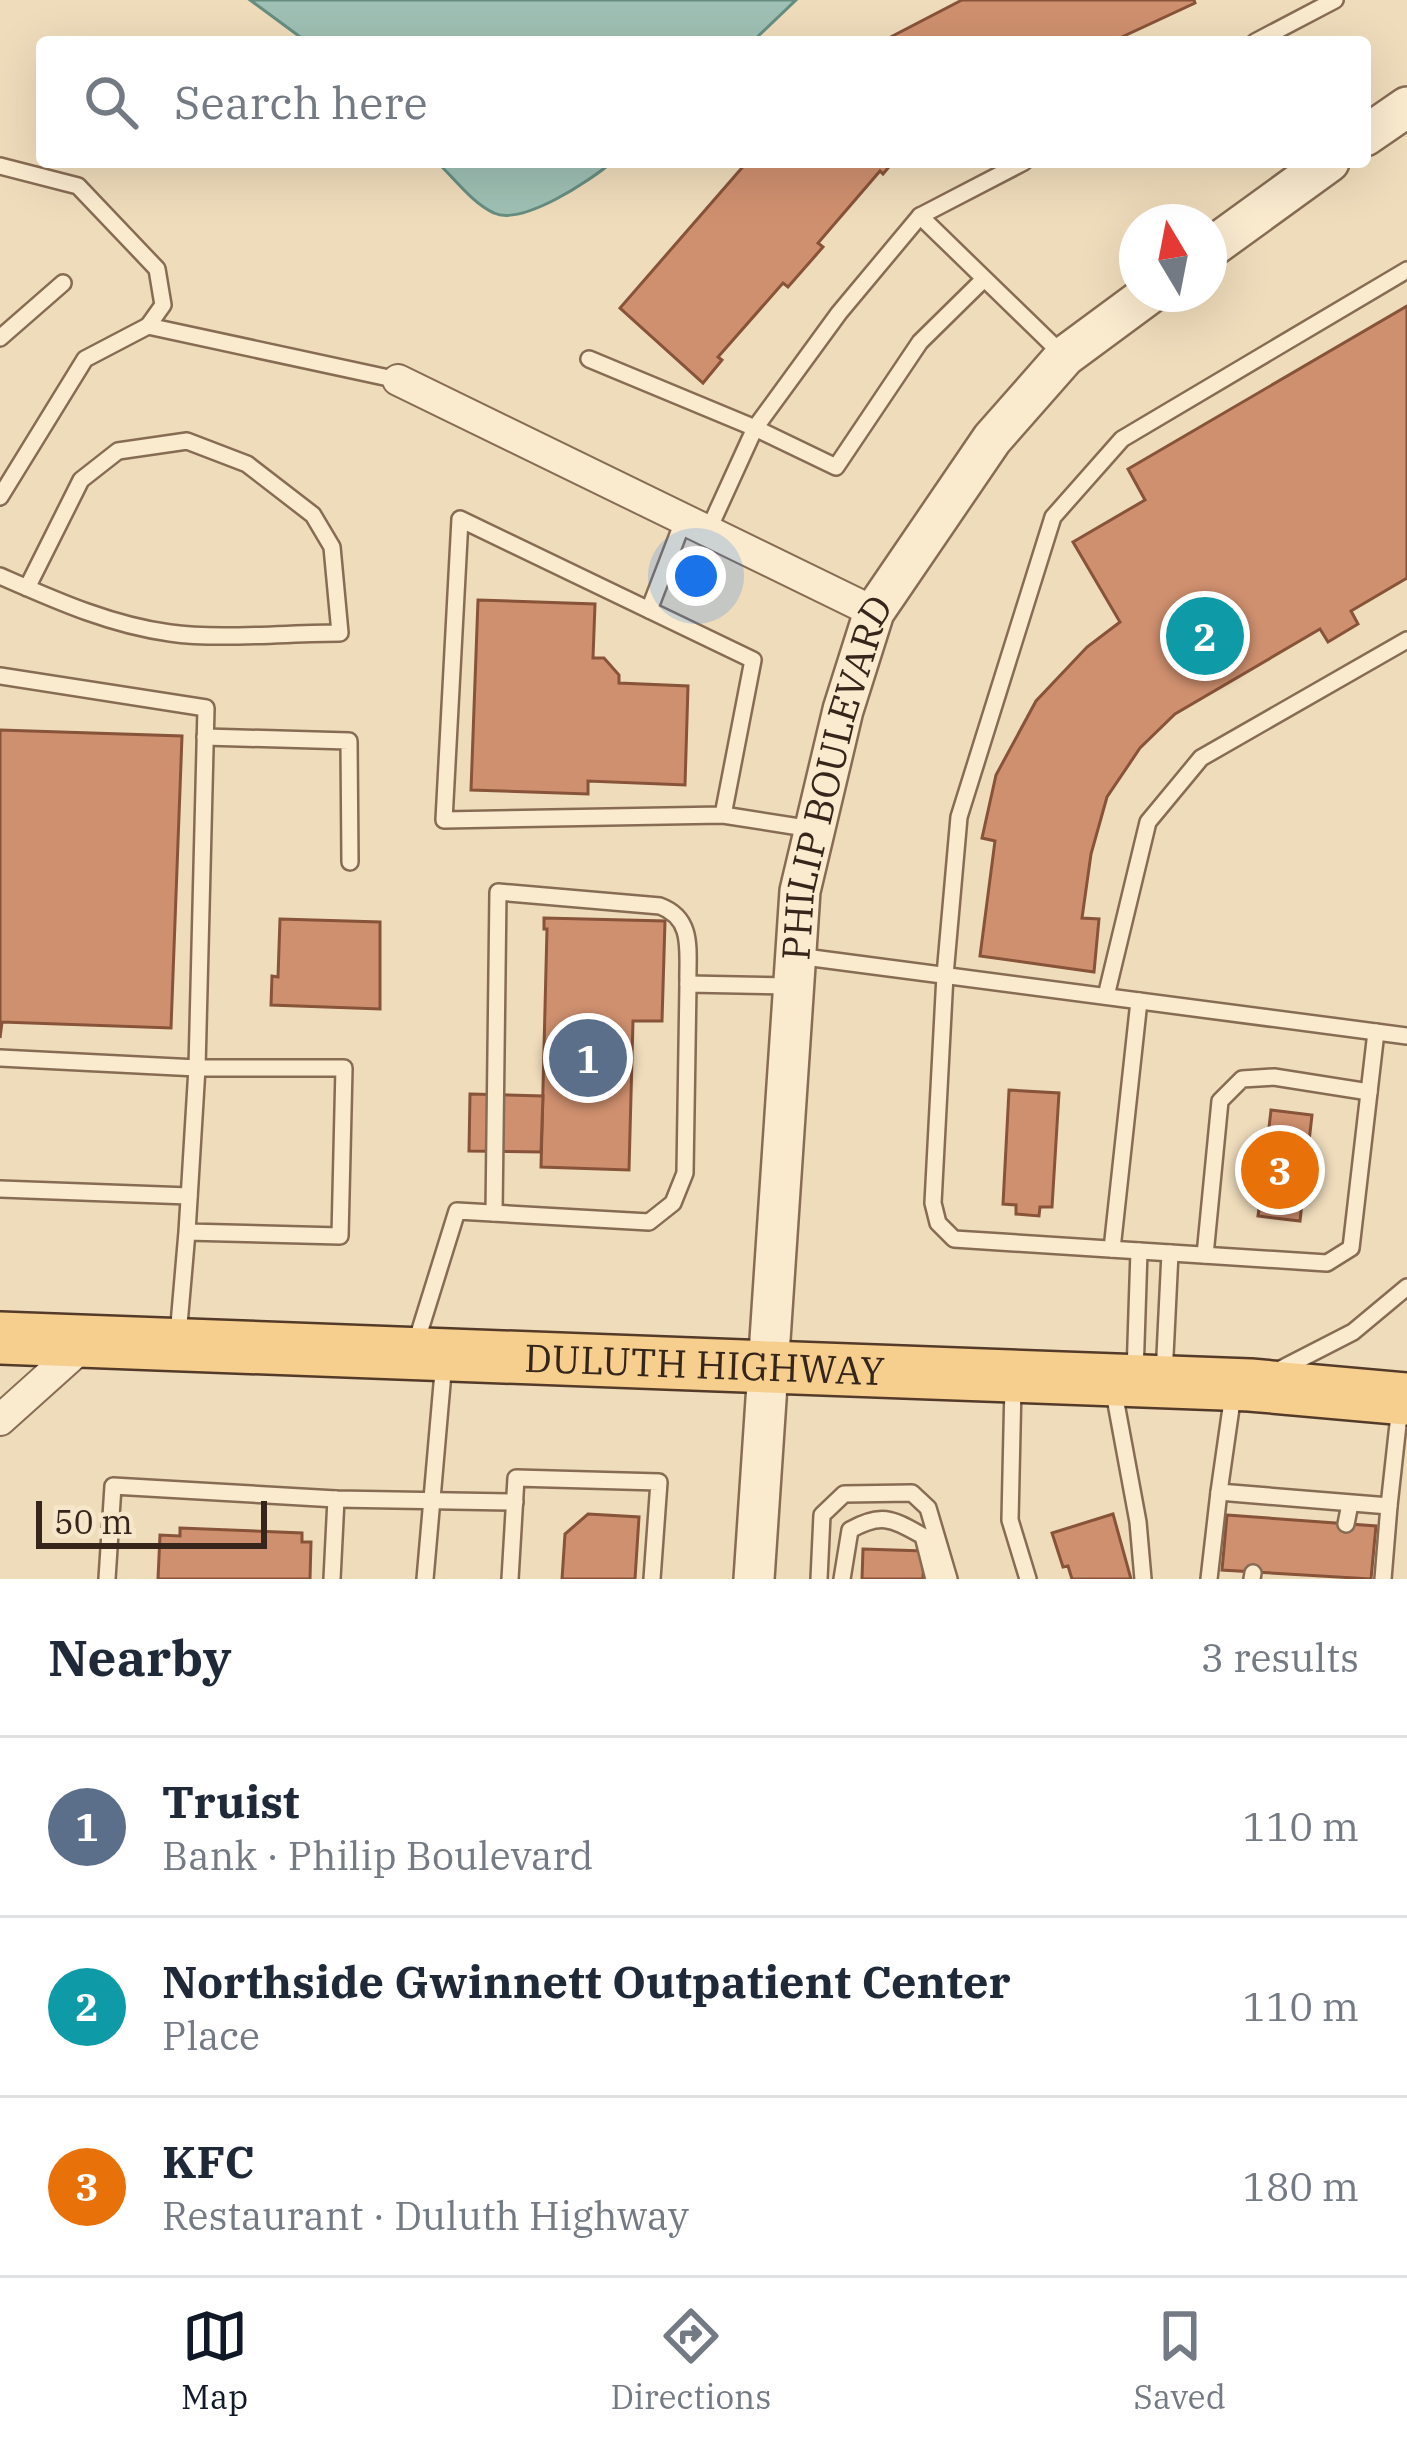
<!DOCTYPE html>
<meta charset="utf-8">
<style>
:root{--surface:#fff;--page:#f6f6f7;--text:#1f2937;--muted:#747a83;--line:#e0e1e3;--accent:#111827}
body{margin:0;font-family:"IBM Plex Serif",serif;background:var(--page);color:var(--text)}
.compass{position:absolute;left:1119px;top:204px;width:108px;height:108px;border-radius:50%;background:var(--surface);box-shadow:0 12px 48px #0002;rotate:350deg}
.scale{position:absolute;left:36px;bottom:30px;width:231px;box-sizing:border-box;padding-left:12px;border:6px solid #35251a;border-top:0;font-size:33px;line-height:42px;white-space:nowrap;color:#35251a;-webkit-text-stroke:9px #f6e7cb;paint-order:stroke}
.you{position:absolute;left:696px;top:576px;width:42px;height:42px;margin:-30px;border:9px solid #fff;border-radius:50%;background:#1a73e8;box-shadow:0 0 0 18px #1a73e833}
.badge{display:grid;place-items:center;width:78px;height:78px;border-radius:50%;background:var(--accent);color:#fff;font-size:39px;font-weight:700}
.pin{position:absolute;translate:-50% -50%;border:6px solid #fff;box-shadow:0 3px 12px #0006}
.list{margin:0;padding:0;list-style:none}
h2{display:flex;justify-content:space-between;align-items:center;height:156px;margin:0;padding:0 48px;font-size:51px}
h2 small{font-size:39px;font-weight:400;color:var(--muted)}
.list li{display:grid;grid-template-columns:78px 1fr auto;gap:36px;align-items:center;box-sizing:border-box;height:180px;padding:0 48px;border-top:3px solid var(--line)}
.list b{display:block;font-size:45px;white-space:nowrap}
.list p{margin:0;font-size:39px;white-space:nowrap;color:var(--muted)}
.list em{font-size:39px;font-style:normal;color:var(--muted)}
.icon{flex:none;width:66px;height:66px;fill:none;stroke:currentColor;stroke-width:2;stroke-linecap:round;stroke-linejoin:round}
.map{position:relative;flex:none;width:1407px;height:1579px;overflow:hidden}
.search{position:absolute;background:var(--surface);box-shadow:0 12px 48px #0002;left:36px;right:36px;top:36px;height:132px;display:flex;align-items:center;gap:30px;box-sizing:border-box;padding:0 42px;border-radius:12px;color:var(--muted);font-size:45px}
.sheet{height:696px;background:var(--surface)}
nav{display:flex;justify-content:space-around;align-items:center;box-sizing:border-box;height:168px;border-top:3px solid var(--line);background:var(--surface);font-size:33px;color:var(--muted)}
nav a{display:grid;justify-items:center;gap:6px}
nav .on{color:var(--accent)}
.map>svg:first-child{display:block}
</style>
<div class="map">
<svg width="1407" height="1579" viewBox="0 0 1407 1579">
<rect width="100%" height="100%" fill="#efdcbb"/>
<g fill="#9fc0b4" stroke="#678d81" stroke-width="3">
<path d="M 250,0 L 796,0 L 752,42 L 307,42 Z"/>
<path d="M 437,162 L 612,162 C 590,181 522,226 494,213 C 473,204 454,178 437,162 Z"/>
</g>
<g fill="#cf906f" stroke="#875339" stroke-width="3">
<path d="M 962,0 L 1194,0 L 1195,3 L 1111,42 L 881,42 Z"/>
<path d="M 747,162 L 893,162 L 883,174 L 880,171 L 818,243 L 823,247 L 788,287 L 783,283 L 718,357 L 722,360 L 703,383 L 620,308 Z"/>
<path d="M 1407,306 L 1407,578 L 1351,611 L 1358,624 L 1328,642 L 1320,629 L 1175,714 L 1140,748 L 1107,797 L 1091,854 L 1082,918 L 1099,919 L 1094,972 L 980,956 L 995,841 L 982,838 L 996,775 L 1036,701 L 1087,647 L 1120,622 L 1073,542 L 1145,500 L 1128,469 Z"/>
<path d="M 478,600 L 595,604 L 593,658 L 604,658 L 619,675 L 619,683 L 688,686 L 685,785 L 588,781 L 588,794 L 471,790 Z"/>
<path d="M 0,730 L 182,736 L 171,1028 L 2,1022 L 0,1038 Z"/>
<path d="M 544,918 L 665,921 L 662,1021 L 633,1021 L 629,1170 L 541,1167 L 547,929 L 544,929 Z"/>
<path d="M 280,919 L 380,922 L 380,1009 L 271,1005 L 272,976 L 278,977 Z"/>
<path d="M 1009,1090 L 1059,1093 L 1052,1207 L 1040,1207 L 1039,1216 L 1016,1214 L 1016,1205 L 1003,1204 Z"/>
<path d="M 470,1094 L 543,1096 L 541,1152 L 469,1151 Z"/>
<path d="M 1271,1110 L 1312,1115 L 1300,1221 L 1258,1216 L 1262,1187 L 1253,1186 L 1256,1153 L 1266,1154 Z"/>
<path d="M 588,1514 L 639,1517 L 635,1579 L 562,1579 L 565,1534 Z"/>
<path d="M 1113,1514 L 1131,1579 L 1072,1579 L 1068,1566 L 1063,1567 L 1052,1533 Z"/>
<path d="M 1227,1515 L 1376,1526 L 1371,1579 L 1222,1570 Z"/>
<path d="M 180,1528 L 302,1533 L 302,1542 L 311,1542 L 310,1579 L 158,1579 L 160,1535 L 180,1536 Z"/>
<path d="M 863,1549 L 924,1551 L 923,1579 L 862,1579 Z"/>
</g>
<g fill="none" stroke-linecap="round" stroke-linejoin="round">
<g stroke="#876c54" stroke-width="20">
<g id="service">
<path d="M 1255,42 L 1335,0"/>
<path d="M 0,166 L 78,186 L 157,269 L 163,305 L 148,326"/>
<path d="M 920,216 L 1062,354"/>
<path d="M 0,338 L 63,283"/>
<path d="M 589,359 L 755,428 L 836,467 L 920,342 L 984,279"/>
<path d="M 0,497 L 85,359 L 148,326 L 398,380"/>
<path d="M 708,531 L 755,428 L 839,313 L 920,216 L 1024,162"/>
<path d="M 0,576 C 55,600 110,625 170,633 C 217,640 290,633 340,633 L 332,547 L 313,515 L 247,464 L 187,441 L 118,451 L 81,480 L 27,588"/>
<path d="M 649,610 L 684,519"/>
<path d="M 0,676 L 206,708 L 197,1068 L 0,1058"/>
<path d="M 205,737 L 349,741 L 350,862"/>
<path d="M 723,815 L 753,660 L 460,519 L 444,820 L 723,815 L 812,829"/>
<path d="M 797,956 L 1407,1036"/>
<path d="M 1106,996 L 1148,822 L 1201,758 L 1407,640"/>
<path d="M 1376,1032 L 1351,1248 L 1327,1263 L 954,1239 L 938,1223 L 933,1203 L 945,975 L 959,817 L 1053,517 L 1122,439 L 1407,270"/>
<path d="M 0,1189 L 189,1196"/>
<path d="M 494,1213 L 498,892 L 660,906 C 695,919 687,952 688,984"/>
<path d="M 1112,1249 L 1139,1001"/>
<path d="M 1205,1255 L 1220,1101 L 1242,1079 L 1274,1077 L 1369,1092"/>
<path d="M 178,1336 L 187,1232 L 340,1236 L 344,1068 L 197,1068 L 187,1232"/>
<path d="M 415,1346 L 457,1211 L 649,1222 L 673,1203 L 685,1173 L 688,984 L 792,986"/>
<path d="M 1275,1372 L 1353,1332 L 1407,1287"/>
<path d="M 1135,1374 L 1139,1251"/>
<path d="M 1164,1376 L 1170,1253"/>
<path d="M 1013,1385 L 1010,1520 L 1028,1579"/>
<path d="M 1113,1387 L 1138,1522 L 1143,1579"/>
<path d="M 1233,1394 L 1219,1492 L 1389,1506 L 1400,1406"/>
<path d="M 1346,1524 L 1350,1504"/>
<path d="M 107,1579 L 113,1486 L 336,1499 L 515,1502"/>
<path d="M 332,1579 L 336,1499"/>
<path d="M 425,1579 L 444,1361"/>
<path d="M 510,1579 L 516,1478 L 659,1482 L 652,1579"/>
<path d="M 819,1579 L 822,1515 L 844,1494 L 912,1493 L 928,1508 L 949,1579"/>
<path d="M 842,1579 L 850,1530 C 882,1512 892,1519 923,1536 L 934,1579"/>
<path d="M 1209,1579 L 1219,1492"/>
<path d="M 1252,1579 L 1253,1573"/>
<path d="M 1383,1579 L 1389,1506"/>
</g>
</g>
<g stroke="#876c54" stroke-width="34">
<g id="minor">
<path d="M 398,380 L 874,612"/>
<path d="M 0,1420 L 88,1341"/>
</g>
</g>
<g stroke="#876c54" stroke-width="44">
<g id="tertiary">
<path d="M 1365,136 L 1407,107"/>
<path d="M 1209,249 L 1329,162"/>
<path id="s1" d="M 754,1579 L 800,891 L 843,710 L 874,612 L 992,439 L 1065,356 L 1149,294"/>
</g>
</g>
<g stroke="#543a29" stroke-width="56">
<g id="primary">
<path id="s2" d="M 0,1338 L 1250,1385 L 1407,1399"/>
</g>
</g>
<use href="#service" stroke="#faeace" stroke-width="15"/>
<use href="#minor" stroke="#faeace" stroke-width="30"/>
<use href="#tertiary" stroke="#faeace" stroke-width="39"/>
<use href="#primary" stroke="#f6cf8f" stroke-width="51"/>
</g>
<g text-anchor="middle" stroke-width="9" stroke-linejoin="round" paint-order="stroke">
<g font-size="39" fill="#35251a" stroke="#f6e7cb">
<text dy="14" stroke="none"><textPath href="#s1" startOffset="807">PHILIP BOULEVARD</textPath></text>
<text dy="14" stroke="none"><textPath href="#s2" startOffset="705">DULUTH HIGHWAY</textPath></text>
</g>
</g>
</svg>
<svg class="compass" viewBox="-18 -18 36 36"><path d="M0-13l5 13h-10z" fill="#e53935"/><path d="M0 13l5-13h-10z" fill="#747a83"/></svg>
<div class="scale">50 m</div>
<div class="you"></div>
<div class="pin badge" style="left:588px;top:1058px;background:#5c6f8a">1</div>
<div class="pin badge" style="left:1205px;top:636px;background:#0f9aa8">2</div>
<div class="pin badge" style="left:1280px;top:1170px;background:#e8710a">3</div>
<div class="search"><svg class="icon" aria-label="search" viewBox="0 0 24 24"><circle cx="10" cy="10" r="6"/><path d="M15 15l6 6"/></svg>Search here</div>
</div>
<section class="sheet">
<h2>Nearby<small>3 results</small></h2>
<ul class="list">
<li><span class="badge" style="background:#5c6f8a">1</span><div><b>Truist</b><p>Bank · Philip Boulevard</p></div><em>110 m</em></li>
<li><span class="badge" style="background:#0f9aa8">2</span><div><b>Northside Gwinnett Outpatient Center</b><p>Place</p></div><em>110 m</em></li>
<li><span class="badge" style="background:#e8710a">3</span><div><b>KFC</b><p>Restaurant · Duluth Highway</p></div><em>180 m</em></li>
</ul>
</section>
<nav>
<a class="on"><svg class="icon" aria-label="map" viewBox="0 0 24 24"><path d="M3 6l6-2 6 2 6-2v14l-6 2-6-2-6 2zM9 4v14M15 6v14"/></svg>Map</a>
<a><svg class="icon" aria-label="directions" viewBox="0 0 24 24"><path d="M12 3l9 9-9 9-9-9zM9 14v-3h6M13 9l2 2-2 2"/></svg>Directions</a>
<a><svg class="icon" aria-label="saved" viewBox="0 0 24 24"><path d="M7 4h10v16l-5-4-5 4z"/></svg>Saved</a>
</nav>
